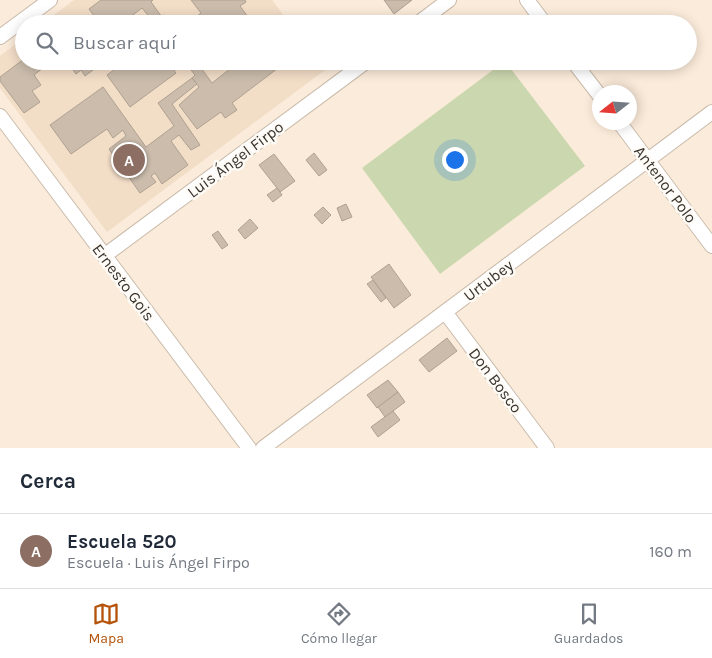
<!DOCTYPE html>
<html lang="es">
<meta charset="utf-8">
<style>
:root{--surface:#fff;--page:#f2f2f3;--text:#1f2937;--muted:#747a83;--line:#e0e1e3;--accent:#b45309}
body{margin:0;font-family:Karla,sans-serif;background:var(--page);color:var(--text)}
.compass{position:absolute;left:592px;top:85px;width:45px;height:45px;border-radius:50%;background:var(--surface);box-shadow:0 2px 12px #0003;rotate:253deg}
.you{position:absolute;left:454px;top:159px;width:18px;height:18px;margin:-12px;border:4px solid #fff;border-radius:50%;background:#1a73e8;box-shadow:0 0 0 8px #1a73e833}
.badge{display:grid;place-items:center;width:32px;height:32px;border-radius:50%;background:var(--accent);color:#fff;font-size:16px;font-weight:700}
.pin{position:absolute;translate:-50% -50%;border:2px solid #fff;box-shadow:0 1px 5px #0006}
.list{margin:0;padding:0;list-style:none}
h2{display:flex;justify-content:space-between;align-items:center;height:65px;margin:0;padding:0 20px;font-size:21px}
h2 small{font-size:16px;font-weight:400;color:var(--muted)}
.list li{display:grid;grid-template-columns:32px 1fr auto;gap:15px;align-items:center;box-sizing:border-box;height:75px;padding:0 20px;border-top:1px solid var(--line)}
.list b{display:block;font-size:19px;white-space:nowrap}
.list p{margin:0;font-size:16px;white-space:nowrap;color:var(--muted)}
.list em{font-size:16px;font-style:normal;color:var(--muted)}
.icon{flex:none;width:28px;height:28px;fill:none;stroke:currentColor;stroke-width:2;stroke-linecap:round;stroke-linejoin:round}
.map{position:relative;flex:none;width:712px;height:448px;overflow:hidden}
.search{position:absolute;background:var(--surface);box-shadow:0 2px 12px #0003;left:15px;right:15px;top:15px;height:55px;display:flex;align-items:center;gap:12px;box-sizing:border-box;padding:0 18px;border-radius:28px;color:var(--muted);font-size:19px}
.sheet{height:140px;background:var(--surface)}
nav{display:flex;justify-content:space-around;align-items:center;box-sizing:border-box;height:70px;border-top:1px solid var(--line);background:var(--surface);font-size:14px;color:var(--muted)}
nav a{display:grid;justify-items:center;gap:2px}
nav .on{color:var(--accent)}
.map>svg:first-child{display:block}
</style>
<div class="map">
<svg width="712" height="448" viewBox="0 0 712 448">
<rect width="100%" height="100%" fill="#fbebda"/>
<g fill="#f2ddc7">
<path d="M 74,0 L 272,0 L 290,24 L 42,24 Z"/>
<path d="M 24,38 L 24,61 L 318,61 L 325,70 L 107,232 L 0,88 L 0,56 Z"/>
</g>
<path fill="#cbd7ae" d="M 505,61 L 585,166 L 440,274 L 362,168 Z"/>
<g fill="#cbbcac" stroke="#afa191">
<path d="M 101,0 L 153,0 L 151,2 L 167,24 L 155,24 L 142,8 L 121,24 L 100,24 L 89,9 Z"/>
<path d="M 191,0 L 245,0 L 246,2 L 240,6 L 253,24 L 187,24 L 201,13 Z"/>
<path d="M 384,0 L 412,0 L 394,14 Z"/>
<path d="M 24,59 L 24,61 L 52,61 L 34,75 L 41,85 L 32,91 L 40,102 L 24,113 L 0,81 L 0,77 Z"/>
<path d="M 57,61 L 87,61 L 93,70 L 85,76 L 81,70 L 76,74 L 68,63 L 62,68 Z"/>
<path d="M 126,61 L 167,61 L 176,73 L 130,107 L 107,75 Z"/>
<path d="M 184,61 L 196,61 L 212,83 L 240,61 L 286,62 L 232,103 L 237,110 L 225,118 L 221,112 L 197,129 L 179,105 L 199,87 L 192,78 L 195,75 Z"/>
<path d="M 192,78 L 197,84 L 172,104 L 200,145 L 191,150 L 179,135 L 171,141 L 188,165 L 162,184 L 155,173 L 151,176 L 156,182 L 140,193 L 109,149 L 126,136 L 123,130 L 113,138 L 107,129 L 71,154 L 50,125 L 103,87 L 146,147 L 174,126 L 158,103 Z"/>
<path d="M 314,153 L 327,170 L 319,176 L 306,160 Z"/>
<path d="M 274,154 L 295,181 L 280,192 L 259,165 Z"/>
<path d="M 277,188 L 282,195 L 273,202 L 267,195 Z"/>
<path d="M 346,204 L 352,217 L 342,221 L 337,208 Z"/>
<path d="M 323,207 L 331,215 L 322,224 L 314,215 Z"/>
<path d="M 250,219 L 258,228 L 245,239 L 238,230 Z"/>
<path d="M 218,231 L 228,245 L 222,249 L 212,235 Z"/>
<path d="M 389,264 L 411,295 L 394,308 L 371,277 Z"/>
<path d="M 373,280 L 386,298 L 381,302 L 367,284 Z"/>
<path d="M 447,338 L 457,351 L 429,372 L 419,360 Z"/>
<path d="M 388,380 L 398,392 L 377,408 L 367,395 Z"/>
<path d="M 398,392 L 405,402 L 385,417 L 378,407 Z"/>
<path d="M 393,411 L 400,420 L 378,437 L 371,427 Z"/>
</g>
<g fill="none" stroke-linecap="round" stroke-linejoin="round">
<g stroke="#cabbab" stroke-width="16">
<g id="minor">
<path d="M 527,0 L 545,24"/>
<path d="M 417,24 L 449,0"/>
<path d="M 0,37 L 50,0"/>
<path d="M 573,61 L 600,96"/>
<path d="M 0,116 L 249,448"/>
<path d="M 619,122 L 712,246"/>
<path d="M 104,256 L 367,61"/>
<path d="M 445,312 L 547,448"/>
<path d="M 263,448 L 712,112"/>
</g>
</g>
<use href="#minor" stroke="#fff" stroke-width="14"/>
</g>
<g text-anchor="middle" stroke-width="5" stroke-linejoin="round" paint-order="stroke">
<g font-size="16" fill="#38322c" stroke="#fefbf7">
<text transform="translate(235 159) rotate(-37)" y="6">Luis Ángel Firpo</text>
<text transform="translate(666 184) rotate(53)" y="6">Antenor Polo</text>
<text transform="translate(488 280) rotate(-37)" y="6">Urtubey</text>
<text transform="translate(124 282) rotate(53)" y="6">Ernesto Gois</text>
<text transform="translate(496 380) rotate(53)" y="6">Don Bosco</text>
</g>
</g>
</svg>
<svg class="compass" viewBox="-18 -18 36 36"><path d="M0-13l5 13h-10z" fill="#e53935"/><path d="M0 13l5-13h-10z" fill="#747a83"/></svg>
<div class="you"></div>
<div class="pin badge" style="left:129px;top:160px;background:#8d6e63">A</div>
<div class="search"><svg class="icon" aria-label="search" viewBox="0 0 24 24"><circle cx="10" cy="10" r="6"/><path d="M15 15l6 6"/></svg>Buscar aquí</div>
</div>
<section class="sheet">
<h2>Cerca<small></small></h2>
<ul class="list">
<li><span class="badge" style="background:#8d6e63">A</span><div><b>Escuela 520</b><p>Escuela · Luis Ángel Firpo</p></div><em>160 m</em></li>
</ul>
</section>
<nav>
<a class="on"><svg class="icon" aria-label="map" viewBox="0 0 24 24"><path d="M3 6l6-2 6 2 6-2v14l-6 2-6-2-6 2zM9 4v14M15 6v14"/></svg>Mapa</a>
<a><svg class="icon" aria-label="directions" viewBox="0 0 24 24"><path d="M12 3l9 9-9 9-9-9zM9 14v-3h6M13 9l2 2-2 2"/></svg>Cómo llegar</a>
<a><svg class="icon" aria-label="saved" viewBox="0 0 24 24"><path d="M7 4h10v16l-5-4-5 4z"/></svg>Guardados</a>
</nav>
